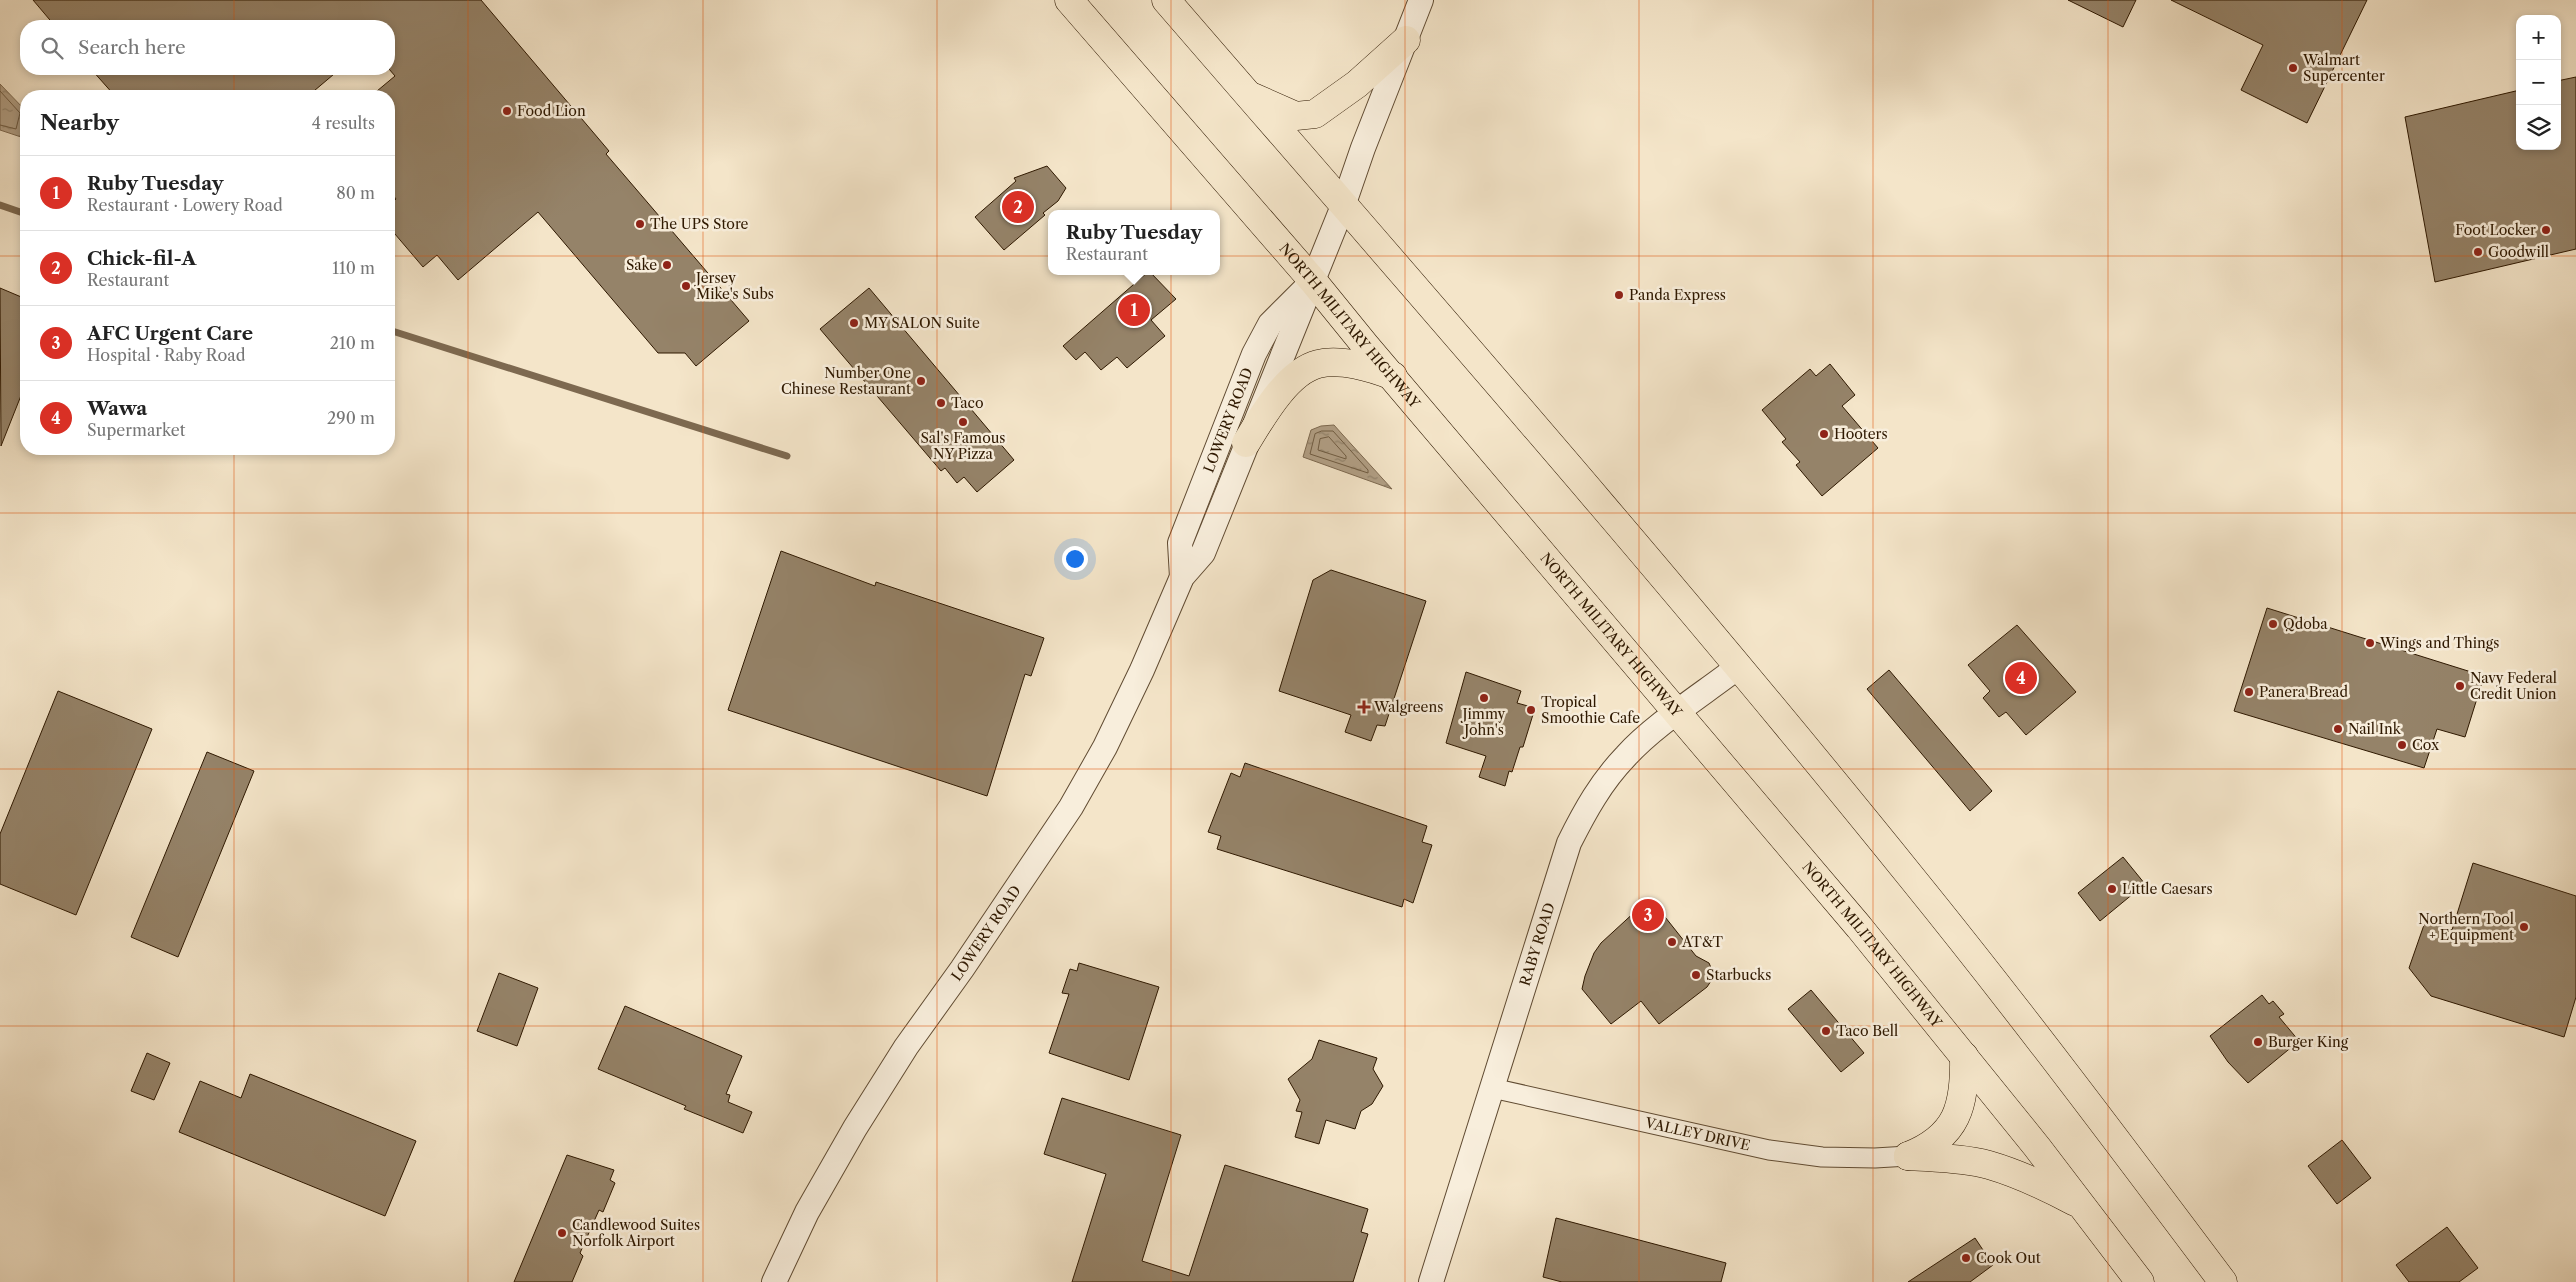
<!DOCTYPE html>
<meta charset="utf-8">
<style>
:root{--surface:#fff;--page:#f6f6f6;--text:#222;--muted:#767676;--line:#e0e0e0;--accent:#d93025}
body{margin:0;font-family:"Libre Caslon Text",serif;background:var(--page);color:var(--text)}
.controls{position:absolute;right:15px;top:15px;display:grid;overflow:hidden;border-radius:10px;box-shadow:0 2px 8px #0003}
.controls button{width:45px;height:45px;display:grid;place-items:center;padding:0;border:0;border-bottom:1px solid var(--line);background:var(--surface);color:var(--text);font:25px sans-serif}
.you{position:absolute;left:1074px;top:558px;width:18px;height:18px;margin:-12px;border:4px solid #fff;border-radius:50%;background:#1a73e8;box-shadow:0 0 0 8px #1a73e833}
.badge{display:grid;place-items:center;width:32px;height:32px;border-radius:50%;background:var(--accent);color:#fff;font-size:16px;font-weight:700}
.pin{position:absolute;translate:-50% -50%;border:2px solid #fff;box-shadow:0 1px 5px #0006}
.popup{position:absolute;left:1048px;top:210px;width:172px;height:65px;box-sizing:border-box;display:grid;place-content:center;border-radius:10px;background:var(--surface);filter:drop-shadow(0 1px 4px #0005);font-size:16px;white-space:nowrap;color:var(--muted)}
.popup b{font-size:19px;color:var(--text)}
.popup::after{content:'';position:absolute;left:50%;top:100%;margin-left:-10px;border:10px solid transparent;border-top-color:var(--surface)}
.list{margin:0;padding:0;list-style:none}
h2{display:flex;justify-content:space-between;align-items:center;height:65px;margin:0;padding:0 20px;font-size:21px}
h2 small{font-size:16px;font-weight:400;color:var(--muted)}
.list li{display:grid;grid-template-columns:32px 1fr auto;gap:15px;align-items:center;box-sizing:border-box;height:75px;padding:0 20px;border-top:1px solid var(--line)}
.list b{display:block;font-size:19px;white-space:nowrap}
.list p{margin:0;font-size:16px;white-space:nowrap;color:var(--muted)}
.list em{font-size:16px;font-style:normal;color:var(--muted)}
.icon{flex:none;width:28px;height:28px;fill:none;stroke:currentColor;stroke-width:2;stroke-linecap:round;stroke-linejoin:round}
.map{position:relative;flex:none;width:2576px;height:1282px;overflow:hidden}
.search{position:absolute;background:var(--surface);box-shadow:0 2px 8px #0003;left:20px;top:20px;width:375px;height:55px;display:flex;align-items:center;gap:12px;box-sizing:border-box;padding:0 18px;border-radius:20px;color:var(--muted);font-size:19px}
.panel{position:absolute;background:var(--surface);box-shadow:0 2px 8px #0003;left:20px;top:90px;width:375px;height:365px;border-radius:20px}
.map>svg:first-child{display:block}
</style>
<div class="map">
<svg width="2576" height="1282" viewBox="0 0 2576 1282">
<defs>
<pattern id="water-ripples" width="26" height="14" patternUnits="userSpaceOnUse" patternTransform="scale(1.25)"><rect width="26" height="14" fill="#b19f85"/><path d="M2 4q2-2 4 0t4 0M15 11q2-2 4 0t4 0" fill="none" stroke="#90816a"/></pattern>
</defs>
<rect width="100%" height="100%" fill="#f4e5c9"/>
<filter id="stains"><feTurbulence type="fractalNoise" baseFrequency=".004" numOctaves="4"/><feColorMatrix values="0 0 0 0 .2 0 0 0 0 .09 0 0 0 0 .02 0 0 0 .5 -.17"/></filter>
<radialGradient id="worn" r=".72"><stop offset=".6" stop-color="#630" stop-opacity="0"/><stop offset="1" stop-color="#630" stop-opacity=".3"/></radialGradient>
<g fill="url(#water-ripples)" stroke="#7d6950">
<path d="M 0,84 L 25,110 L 21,137 L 0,130 Z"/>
<path d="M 1334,425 L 1342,434 L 1392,489 L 1303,457 L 1311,430 L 1321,426 Z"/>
</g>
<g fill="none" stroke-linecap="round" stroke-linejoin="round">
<g stroke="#705c42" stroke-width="1">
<path d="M 0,91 L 20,113 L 16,129 L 0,125"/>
<path d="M 1322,431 L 1333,431 L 1368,470 L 1368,473 L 1310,454 L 1315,434 Z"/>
<path d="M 1329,437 L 1346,456 L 1346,459 L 1318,450 L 1320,439 Z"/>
</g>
<g stroke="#7d6950" stroke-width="7">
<path d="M 0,205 L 26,214"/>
<path d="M 389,330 L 787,456"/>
</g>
</g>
<g fill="#958369" stroke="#2e1800">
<path d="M 33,0 L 481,0 L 609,151 L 606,154 L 749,321 L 696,366 L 685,353 L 658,353 L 538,212 L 458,280 L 437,255 L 423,267 L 389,227 L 389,206 L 396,199 L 389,190 L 389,96 L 371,96 L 395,76 L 389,69 L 389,26 L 55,26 Z"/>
<path d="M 2068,0 L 2136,0 L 2123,27 Z"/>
<path d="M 2171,0 L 2367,0 L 2307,123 L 2241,90 L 2263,45 Z"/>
<path d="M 91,69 L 340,69 L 308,96 L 115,96 Z"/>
<path d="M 2576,77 L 2576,249 L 2435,282 L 2405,117 L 2520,90 L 2520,146 L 2557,146 L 2557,81 Z"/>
<path d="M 1047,166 L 1066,188 L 1058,201 L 1043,213 L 1045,215 L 1004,250 L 975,217 L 1016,181 L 1014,178 Z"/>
<path d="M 1149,271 L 1176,299 L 1151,320 L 1165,336 L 1127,368 L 1117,357 L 1101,370 L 1085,352 L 1076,360 L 1063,346 Z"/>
<path d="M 0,288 L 26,299 L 26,383 L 1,446 Z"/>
<path d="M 869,288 L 1014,460 L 977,492 L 964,477 L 957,483 L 945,468 L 941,471 L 820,329 Z"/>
<path d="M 1830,364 L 1855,395 L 1842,406 L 1878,448 L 1822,496 L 1796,465 L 1800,462 L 1782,442 L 1786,439 L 1762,410 L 1810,369 L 1816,376 Z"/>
<path d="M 781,551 L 875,586 L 876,582 L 1044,638 L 1031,676 L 1025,674 L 987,796 L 728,710 Z"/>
<path d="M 1331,570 L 1426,601 L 1385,726 L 1377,725 L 1371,741 L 1345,732 L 1351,715 L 1279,691 L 1313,580 Z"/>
<path d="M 2267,608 L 2484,676 L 2465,737 L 2437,729 L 2424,768 L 2234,711 Z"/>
<path d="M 2017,625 L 2076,692 L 2026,735 L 2006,712 L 1999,717 L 1983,698 L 1990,691 L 1968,665 Z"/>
<path d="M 1889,670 L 1992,791 L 1970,811 L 1867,689 Z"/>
<path d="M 1466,672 L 1521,691 L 1517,703 L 1535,708 L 1523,747 L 1520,747 L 1512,772 L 1509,771 L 1505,786 L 1479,777 L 1486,756 L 1446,743 Z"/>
<path d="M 58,691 L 152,729 L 76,915 L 0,884 L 0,834 Z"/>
<path d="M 207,752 L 254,771 L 178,957 L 131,937 Z"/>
<path d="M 1245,763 L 1427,826 L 1422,842 L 1432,845 L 1413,903 L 1404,899 L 1402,907 L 1217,849 L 1221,836 L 1208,832 L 1231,773 L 1240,777 Z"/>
<path d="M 2123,857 L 2145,884 L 2100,921 L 2078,893 Z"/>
<path d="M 2473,863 L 2576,896 L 2576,997 L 2564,1037 L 2431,996 L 2409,968 L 2425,922 L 2452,930 Z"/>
<path d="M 1650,898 L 1696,956 L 1709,963 L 1712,970 L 1711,981 L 1707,987 L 1659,1024 L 1641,1001 L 1611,1024 L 1582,989 L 1585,976 L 1594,953 L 1601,943 Z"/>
<path d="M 1079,963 L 1159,987 L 1129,1080 L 1049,1053 L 1069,994 L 1062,993 L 1070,969 L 1077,971 Z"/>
<path d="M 499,973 L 538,988 L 517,1046 L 477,1031 Z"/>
<path d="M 1811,990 L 1864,1053 L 1841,1072 L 1788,1009 Z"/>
<path d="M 2262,995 L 2269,1004 L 2273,1001 L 2284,1014 L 2279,1017 L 2299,1041 L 2248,1083 L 2228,1062 L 2210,1036 Z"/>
<path d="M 625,1006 L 742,1056 L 726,1094 L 730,1095 L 728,1102 L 752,1112 L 743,1133 L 684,1109 L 686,1106 L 598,1069 Z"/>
<path d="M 1319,1040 L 1377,1058 L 1373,1069 L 1383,1086 L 1372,1104 L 1361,1111 L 1355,1129 L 1326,1120 L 1319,1144 L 1295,1137 L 1302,1112 L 1296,1111 L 1300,1100 L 1288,1079 L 1312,1059 Z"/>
<path d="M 147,1053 L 170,1063 L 154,1100 L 131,1091 Z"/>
<path d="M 250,1074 L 416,1141 L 385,1216 L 179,1132 L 200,1081 L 241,1098 Z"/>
<path d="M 1062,1098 L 1181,1135 L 1142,1261 L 1189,1276 L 1225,1165 L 1368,1209 L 1361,1232 L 1368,1234 L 1353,1282 L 1072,1282 L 1106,1174 L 1044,1154 Z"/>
<path d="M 2342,1140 L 2371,1178 L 2337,1204 L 2308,1166 Z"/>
<path d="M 567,1155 L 614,1170 L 610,1180 L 615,1183 L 603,1212 L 599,1210 L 580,1253 L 583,1256 L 572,1282 L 514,1282 Z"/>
<path d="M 1556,1218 L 1726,1263 L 1721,1282 L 1562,1282 L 1543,1277 Z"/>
<path d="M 2447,1227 L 2478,1268 L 2459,1282 L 2409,1282 L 2396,1265 Z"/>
<path d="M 1975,1238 L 1993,1265 L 1970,1282 L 1908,1282 Z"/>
</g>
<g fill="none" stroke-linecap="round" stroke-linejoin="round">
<g stroke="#604b32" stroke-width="21">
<g id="minor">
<path id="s1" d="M 1492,1088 L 1769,1150 L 1822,1157 L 1875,1158 L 1908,1156"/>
</g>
</g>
<g stroke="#604b32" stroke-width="26">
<g id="tertiary">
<path id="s2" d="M 1182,577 L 1180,543 L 1254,354 L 1270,324 L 1305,289"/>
<path id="s3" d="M 774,1282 L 807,1212 L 855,1128 L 906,1047 L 962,969 L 1071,807 L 1105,747 L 1142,670 L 1182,577 L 1203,553 L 1343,206 L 1363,148 L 1421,0"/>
<path id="s4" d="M 1431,1282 L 1569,843 C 1585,811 1601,782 1626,756 C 1654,725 1703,694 1738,667"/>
</g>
</g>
<g stroke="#2e1800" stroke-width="29">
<g id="primary">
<path id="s5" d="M 1069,0 L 1313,281 L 1365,345 L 1859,927 L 2037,1147 L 2140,1282"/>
<path d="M 1166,0 C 1417,290 1671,579 1912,878 C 2019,1010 2121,1146 2223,1282"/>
<path d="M 1253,97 L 1296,116 L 1315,114 L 1357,84 L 1406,40"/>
<path d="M 1246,443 C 1262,417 1287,372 1318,364 C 1340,358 1373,368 1393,376"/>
<path d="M 1908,1156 C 1935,1158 1963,1158 1989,1165 C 2020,1174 2047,1187 2075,1202"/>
<path d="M 1908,1156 C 1958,1136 1965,1106 1964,1056"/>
</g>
</g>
<use href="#minor" stroke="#f8eedc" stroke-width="19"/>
<use href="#tertiary" stroke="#f8eedc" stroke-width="24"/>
<use href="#primary" stroke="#f4e5c9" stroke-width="28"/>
</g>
<path fill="none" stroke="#df560b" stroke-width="1" stroke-opacity="0.55" d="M 234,0 L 234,26M 468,0 L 468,1282M 703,0 L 703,1282M 937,0 L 937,1282M 1171,0 L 1171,1282M 1405,0 L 1405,1282M 1639,0 L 1639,1282M 1873,0 L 1873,1282M 2108,0 L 2108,1282M 2342,0 L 2342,1282M 234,69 L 234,96M 0,256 L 26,256M 389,256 L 2576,256M 234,449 L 234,1282M 0,513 L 2576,513M 0,769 L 2576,769M 0,1026 L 2576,1026"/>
<g fill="#8f2418" stroke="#f8eedc" stroke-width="2">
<circle cx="2293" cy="68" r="5"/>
<circle cx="507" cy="111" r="5"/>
<circle cx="640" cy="224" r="5"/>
<circle cx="2546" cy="230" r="5"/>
<circle cx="2478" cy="252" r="5"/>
<circle cx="667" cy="265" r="5"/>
<circle cx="686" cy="286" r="5"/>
<circle cx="1619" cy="295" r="5"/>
<circle cx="854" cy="323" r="5"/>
<circle cx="921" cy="381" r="5"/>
<circle cx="941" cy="403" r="5"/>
<circle cx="963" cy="422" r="5"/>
<circle cx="1824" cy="434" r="5"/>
<circle cx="2273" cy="624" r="5"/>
<circle cx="2370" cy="643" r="5"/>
<circle cx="2460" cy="686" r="5"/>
<circle cx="2249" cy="692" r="5"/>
<circle cx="1484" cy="698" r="5"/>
<path d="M1361.5 699.5h5v5h5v5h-5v5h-5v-5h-5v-5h5z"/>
<circle cx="1531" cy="710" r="5"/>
<circle cx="2338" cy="729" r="5"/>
<circle cx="2402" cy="745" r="5"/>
<circle cx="2112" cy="889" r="5"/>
<circle cx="2524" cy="927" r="5"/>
<circle cx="1672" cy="942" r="5"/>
<circle cx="1696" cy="975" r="5"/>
<circle cx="1826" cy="1031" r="5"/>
<circle cx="2258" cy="1042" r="5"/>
<circle cx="562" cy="1233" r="5"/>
<circle cx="1966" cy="1258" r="5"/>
</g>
<g text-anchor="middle" stroke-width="5" stroke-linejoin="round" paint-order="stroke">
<g font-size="14" fill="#2e1800" stroke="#f8eedc" text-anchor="start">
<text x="2303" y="65">Walmart<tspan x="2303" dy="16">Supercenter</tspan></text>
<text x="517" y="116">Food Lion</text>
<text x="650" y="229">The UPS Store</text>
<text x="2536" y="235" text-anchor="end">Foot Locker</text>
<text x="2488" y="257">Goodwill</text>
<text x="657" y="270" text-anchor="end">Sake</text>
<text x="696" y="283">Jersey<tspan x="696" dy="16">Mike's Subs</tspan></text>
<text x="1629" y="300">Panda Express</text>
<text x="864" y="328">MY SALON Suite</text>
<text x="911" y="378" text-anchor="end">Number One<tspan x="911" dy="16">Chinese Restaurant</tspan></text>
<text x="951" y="408">Taco</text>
<text x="1834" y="439">Hooters</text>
<text x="963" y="443" text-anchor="middle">Sal's Famous<tspan x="963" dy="16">NY Pizza</tspan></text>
<text x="2283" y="629">Qdoba</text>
<text x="2380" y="648">Wings and Things</text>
<text x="2470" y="683">Navy Federal<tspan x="2470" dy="16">Credit Union</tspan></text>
<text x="2259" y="697">Panera Bread</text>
<text x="1541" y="707">Tropical<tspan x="1541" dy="16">Smoothie Cafe</tspan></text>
<text x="1374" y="712">Walgreens</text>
<text x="1484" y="719" text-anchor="middle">Jimmy<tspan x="1484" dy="16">John's</tspan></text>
<text x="2348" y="734">Nail Ink</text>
<text x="2412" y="750">Cox</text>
<text x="2122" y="894">Little Caesars</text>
<text x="2514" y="924" text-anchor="end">Northern Tool<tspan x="2514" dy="16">+ Equipment</tspan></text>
<text x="1682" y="947">AT&amp;T</text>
<text x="1706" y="980">Starbucks</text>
<text x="1836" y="1036">Taco Bell</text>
<text x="2268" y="1047">Burger King</text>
<text x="572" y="1230">Candlewood Suites<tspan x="572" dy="16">Norfolk Airport</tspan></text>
<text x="1976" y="1263">Cook Out</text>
</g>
<g font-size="14" fill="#2e1800" stroke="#f8eedc">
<text dy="5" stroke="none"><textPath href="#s5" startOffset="430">NORTH MILITARY HIGHWAY</textPath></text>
<text dy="5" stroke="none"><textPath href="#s2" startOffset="166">LOWERY ROAD</textPath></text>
<text dy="5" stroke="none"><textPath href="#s5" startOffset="835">NORTH MILITARY HIGHWAY</textPath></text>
<text dy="5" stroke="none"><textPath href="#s3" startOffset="409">LOWERY ROAD</textPath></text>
<text dy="5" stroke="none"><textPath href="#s4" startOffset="354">RABY ROAD</textPath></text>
<text dy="5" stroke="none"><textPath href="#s5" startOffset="1240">NORTH MILITARY HIGHWAY</textPath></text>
<text dy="5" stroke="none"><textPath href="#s1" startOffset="211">VALLEY DRIVE</textPath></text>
</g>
</g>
<rect width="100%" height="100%" filter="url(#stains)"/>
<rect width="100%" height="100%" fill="url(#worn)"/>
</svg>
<div class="controls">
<button>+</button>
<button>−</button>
<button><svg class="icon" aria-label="layers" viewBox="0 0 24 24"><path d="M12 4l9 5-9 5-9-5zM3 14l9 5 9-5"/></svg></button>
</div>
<div class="you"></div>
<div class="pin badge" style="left:1134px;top:310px">1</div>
<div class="popup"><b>Ruby Tuesday</b>Restaurant</div>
<div class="pin badge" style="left:1018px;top:207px">2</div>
<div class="pin badge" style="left:1648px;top:915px">3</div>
<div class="pin badge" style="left:2021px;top:678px">4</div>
<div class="search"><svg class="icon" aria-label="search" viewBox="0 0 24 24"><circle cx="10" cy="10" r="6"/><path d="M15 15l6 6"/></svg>Search here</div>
<section class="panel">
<h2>Nearby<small>4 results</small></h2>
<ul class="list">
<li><span class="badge">1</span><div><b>Ruby Tuesday</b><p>Restaurant · Lowery Road</p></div><em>80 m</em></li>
<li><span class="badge">2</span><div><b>Chick-fil-A</b><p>Restaurant</p></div><em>110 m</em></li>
<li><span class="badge">3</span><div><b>AFC Urgent Care</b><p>Hospital · Raby Road</p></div><em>210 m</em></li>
<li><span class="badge">4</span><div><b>Wawa</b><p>Supermarket</p></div><em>290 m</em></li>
</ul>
</section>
</div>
